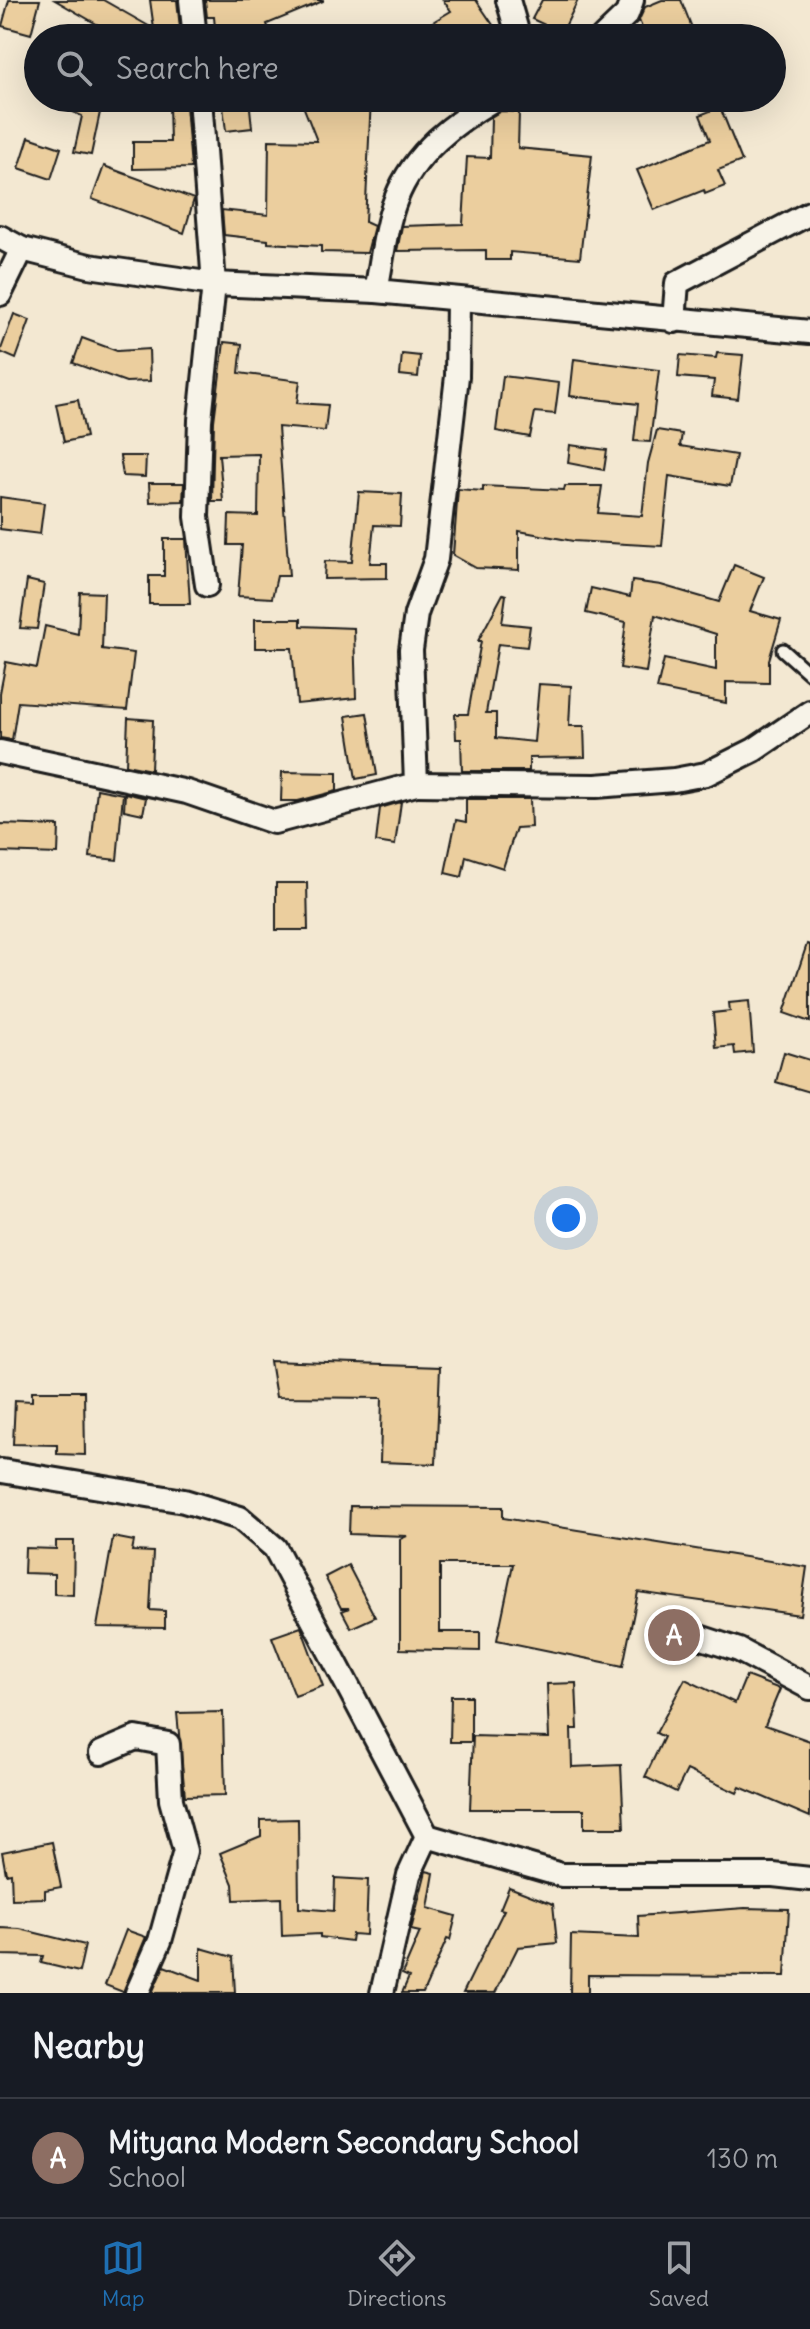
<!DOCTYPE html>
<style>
:root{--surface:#171b24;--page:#242831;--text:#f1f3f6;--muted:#9ea1a6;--line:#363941;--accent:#1f6fb2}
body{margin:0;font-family:Delius,sans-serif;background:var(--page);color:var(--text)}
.you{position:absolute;left:566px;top:1218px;width:28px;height:28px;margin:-20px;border:6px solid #fff;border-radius:50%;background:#1a73e8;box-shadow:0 0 0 12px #1a73e833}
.badge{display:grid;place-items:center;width:52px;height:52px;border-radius:50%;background:var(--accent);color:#fff;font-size:26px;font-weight:700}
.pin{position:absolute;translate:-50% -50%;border:4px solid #fff;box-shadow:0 2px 8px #0006}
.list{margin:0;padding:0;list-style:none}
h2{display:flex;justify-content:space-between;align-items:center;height:104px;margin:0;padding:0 32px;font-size:34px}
h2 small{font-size:26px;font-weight:400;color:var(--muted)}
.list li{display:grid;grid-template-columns:52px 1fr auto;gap:24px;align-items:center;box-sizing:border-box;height:120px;padding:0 32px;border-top:2px solid var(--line)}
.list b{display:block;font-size:30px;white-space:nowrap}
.list p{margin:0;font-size:26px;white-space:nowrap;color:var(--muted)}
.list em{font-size:26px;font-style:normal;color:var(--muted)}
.icon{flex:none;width:44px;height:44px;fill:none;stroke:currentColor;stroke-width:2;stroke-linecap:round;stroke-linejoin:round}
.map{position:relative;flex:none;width:810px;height:1993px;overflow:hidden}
.search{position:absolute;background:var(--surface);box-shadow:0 8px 32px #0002;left:24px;right:24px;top:24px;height:88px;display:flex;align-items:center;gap:20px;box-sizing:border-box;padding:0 28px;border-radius:44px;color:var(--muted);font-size:30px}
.sheet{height:224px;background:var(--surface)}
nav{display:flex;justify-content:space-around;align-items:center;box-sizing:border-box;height:112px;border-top:2px solid var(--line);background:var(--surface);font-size:22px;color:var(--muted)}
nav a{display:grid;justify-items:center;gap:4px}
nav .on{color:var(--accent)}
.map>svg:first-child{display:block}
</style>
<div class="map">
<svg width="810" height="1993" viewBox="0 0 810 1993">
<rect width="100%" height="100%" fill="#f3e8d2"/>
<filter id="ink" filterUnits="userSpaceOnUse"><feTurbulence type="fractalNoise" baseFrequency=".0125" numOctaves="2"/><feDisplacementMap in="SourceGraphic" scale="16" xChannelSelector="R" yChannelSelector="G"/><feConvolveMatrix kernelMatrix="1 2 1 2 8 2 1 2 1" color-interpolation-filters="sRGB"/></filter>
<g filter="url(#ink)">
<g fill="#ebce9e" stroke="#1c1c1c" stroke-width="2">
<path d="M 9,0 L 40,0 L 31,34 L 2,26 Z"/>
<path d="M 55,0 L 103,0 L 154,29 L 150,0 L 177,0 L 181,38 L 121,38 Z"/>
<path d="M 205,0 L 323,0 L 323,1 L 267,24 L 272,38 L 216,38 L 214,17 L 207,17 Z"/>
<path d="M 443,0 L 476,0 L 502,38 L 406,38 L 451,11 Z"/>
<path d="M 542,0 L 578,0 L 562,33 L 532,19 Z"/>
<path d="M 662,0 L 681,0 L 696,38 L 646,38 L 639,20 L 645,7 Z"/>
<path d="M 43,98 L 103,98 L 91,155 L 74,152 L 82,116 Z"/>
<path d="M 222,98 L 249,98 L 252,128 L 226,131 Z"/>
<path d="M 300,98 L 371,98 L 365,222 L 374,226 L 367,253 L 321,252 L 321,246 L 268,243 L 268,240 L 224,235 L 222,210 L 268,215 L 269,140 L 317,141 Z"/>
<path d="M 169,105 L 186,105 L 191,168 L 133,169 L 133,142 L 170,142 Z"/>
<path d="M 720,107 L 742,161 L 718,170 L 725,186 L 705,194 L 704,190 L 654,210 L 637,170 L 710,140 L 700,115 Z"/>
<path d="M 501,111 L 519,112 L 518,148 L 592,155 L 580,258 L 510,252 L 510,260 L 486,260 L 486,250 L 397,251 L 402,226 L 463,224 L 467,157 L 490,158 L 491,117 Z"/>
<path d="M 29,137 L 61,148 L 51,179 L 19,168 Z"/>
<path d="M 104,166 L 194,199 L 184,233 L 92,199 Z"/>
<path d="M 14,314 L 30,320 L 16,359 L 0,352 Z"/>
<path d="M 82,338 L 117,351 L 149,349 L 150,381 L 126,382 L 73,363 Z"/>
<path d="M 224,342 L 242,344 L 239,373 L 300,381 L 297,403 L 328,405 L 325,431 L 278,427 L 289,576 L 277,576 L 272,598 L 238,596 L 242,545 L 228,545 L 229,515 L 258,516 L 259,454 L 219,455 L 223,501 L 212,501 L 214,421 Z"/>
<path d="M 717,353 L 743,355 L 738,399 L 712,396 L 714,380 L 678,377 L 680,355 L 716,358 Z"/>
<path d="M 402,354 L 420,356 L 418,377 L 400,375 Z"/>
<path d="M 574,359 L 659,370 L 650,442 L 634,441 L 638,404 L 570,396 Z"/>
<path d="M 503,376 L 559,383 L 555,414 L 535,412 L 530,437 L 496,431 Z"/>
<path d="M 78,400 L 86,437 L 64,442 L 56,404 Z"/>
<path d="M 657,430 L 682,434 L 680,446 L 736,455 L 730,486 L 669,476 L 662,546 L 573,541 L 519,531 L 519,570 L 476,568 L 453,555 L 458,489 L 483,491 L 483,486 L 564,490 L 565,486 L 602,486 L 598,513 L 642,516 L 648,463 Z"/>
<path d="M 570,445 L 607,450 L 604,470 L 568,463 Z"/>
<path d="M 120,456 L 146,456 L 145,477 L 123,476 Z"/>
<path d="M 149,483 L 184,483 L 183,501 L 150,502 Z"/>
<path d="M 359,492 L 402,494 L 400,526 L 374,525 L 370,563 L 387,563 L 387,578 L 324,579 L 325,561 L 352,562 Z"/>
<path d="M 0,497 L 44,503 L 40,534 L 0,529 Z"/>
<path d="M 164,539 L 186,539 L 190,604 L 149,604 L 149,576 L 164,576 Z"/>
<path d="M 734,565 L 764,577 L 750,611 L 781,620 L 769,660 L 769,683 L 726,682 L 726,703 L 657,689 L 664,659 L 716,670 L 716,634 L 655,615 L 646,672 L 620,668 L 626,622 L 586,613 L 591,588 L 630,597 L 632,581 L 661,585 L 719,602 Z"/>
<path d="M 27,580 L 44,584 L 37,629 L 20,628 Z"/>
<path d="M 80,592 L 104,593 L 102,649 L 134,653 L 127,710 L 18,702 L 12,740 L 0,738 L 0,693 L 6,662 L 37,668 L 45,626 L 78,634 Z"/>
<path d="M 503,594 L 506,595 L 502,623 L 530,626 L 527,647 L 498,644 L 486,713 L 496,713 L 496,738 L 534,742 L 539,684 L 571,686 L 569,726 L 584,726 L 585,757 L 529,758 L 529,771 L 462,771 L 461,739 L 456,739 L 455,714 L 468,714 L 481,641 L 478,641 Z"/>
<path d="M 255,619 L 301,619 L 301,626 L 354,628 L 356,698 L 297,704 L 292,648 L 255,648 Z"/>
<path d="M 367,713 L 377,775 L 356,779 L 346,716 Z"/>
<path d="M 128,718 L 153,720 L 151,770 L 126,765 Z"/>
<path d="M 282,772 L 337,773 L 337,791 L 298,801 L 281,801 Z"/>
<path d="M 97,789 L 123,794 L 117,860 L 90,857 Z"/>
<path d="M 125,793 L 146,798 L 143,814 L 124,810 Z"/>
<path d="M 466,799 L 530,799 L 531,827 L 516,828 L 503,868 L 466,856 L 462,877 L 445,873 L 456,820 L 466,822 Z"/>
<path d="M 401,802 L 395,845 L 376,842 L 380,808 Z"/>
<path d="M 0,824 L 59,826 L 58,854 L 0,852 Z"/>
<path d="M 276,883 L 307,883 L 308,930 L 276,930 Z"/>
<path d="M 807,944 L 810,945 L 810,1022 L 784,1013 Z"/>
<path d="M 749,1001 L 753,1052 L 735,1054 L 734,1046 L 716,1048 L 713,1013 L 730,1011 L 729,1003 Z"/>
<path d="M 784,1052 L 810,1060 L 810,1092 L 776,1082 Z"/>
<path d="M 270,1361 L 440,1367 L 436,1464 L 380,1462 L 382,1398 L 276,1397 Z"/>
<path d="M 32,1391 L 84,1391 L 85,1455 L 57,1454 L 57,1445 L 13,1444 L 15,1400 L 32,1401 Z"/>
<path d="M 350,1506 L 503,1507 L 503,1518 L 807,1567 L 800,1615 L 638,1592 L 623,1666 L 497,1640 L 513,1564 L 440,1564 L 440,1632 L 480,1632 L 480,1651 L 400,1649 L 400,1539 L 407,1536 L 349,1534 Z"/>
<path d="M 113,1537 L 134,1541 L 132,1551 L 153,1552 L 150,1610 L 165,1611 L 165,1628 L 97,1627 Z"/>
<path d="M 56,1541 L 74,1541 L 73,1595 L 54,1594 L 54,1574 L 24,1573 L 25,1548 L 56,1549 Z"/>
<path d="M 348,1565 L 375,1617 L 351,1628 L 342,1611 L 349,1608 L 341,1608 L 325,1577 Z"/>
<path d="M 301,1627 L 323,1686 L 295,1696 L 272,1637 Z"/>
<path d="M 746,1676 L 780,1689 L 765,1725 L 810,1741 L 810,1817 L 740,1787 L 737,1793 L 687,1770 L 676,1792 L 645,1777 L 664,1737 L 656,1733 L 685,1679 L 735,1703 Z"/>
<path d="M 576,1683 L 578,1729 L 571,1729 L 572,1767 L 621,1765 L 624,1828 L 584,1828 L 584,1809 L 470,1809 L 473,1736 L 549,1738 L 547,1684 Z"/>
<path d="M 451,1696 L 471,1696 L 471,1742 L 450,1742 Z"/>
<path d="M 223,1712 L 225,1795 L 185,1796 L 177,1713 Z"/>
<path d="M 298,1819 L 299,1908 L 334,1911 L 335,1878 L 368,1880 L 366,1935 L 352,1934 L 351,1941 L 320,1937 L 320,1934 L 282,1936 L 281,1898 L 234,1900 L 233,1884 L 220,1853 L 261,1836 L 261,1820 Z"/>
<path d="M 52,1842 L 61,1887 L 45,1890 L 45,1898 L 12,1899 L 11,1873 L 6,1874 L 2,1852 Z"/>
<path d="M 426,1871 L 434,1873 L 428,1908 L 456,1916 L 450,1940 L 447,1939 L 423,1993 L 402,1993 L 409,1977 L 402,1974 L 420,1932 L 411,1930 Z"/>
<path d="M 509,1887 L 553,1904 L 557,1943 L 518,1947 L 495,1993 L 463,1993 L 504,1910 L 500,1909 Z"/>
<path d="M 745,1908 L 789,1909 L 785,1976 L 588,1975 L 588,1993 L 570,1993 L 571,1935 L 639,1938 L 638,1916 Z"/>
<path d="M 0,1928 L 20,1929 L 85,1945 L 79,1972 L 41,1963 L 43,1956 L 0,1955 Z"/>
<path d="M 126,1930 L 146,1937 L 123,1992 L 105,1985 Z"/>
<path d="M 201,1948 L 233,1957 L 235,1993 L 152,1993 L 164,1966 L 201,1980 Z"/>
</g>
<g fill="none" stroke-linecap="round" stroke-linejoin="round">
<g stroke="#1c1c1c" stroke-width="17">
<path id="lane" d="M 783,650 L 810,674"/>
</g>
<g stroke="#1c1c1c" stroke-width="28">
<g id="street">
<path d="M 191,0 L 195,38"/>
<path d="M 508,0 L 519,38"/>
<path d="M 602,38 L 627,14 L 632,0"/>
<path d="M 200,98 L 214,284 L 200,420 L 197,517 L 207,585"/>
<path d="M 0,237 L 22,249 L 89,266 L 214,284 L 376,291 L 810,332"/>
<path d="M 376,291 C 382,262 385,226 396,199 C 414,152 455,122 496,98"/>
<path d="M 0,294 L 22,249"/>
<path d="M 674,321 L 677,283 L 810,213"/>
<path d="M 0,752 L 187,792 L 274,822 L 416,784 L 411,650 L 416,614 L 436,559 L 457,376 L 458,301"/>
<path d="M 416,784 L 596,786 L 674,780 L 706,774 L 754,750 L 810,712"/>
<path d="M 2,1471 L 184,1501 L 240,1518 L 275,1548 L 427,1836 L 561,1875 L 773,1875 L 810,1879"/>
<path d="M 669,1627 L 739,1650 L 810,1688"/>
<path d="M 101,1753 L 136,1738 L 168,1744 L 171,1800 L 185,1851 L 160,1941 L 137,1993"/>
<path d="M 382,1993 L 409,1875 L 427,1836"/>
</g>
</g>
<use href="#lane" stroke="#f7f3e8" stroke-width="11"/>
<use href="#street" stroke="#f7f3e8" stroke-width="22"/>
</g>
</g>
</svg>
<div class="you"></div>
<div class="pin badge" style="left:674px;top:1635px;background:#8d6e63">A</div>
<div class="search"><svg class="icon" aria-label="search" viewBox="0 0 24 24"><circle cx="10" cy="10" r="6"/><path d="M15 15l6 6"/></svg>Search here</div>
</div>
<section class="sheet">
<h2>Nearby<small></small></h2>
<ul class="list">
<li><span class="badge" style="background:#8d6e63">A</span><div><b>Mityana Modern Secondary School</b><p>School</p></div><em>130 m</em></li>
</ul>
</section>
<nav>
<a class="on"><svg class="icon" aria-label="map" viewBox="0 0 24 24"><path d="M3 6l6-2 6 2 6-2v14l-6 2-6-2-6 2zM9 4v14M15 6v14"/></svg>Map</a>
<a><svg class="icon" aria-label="directions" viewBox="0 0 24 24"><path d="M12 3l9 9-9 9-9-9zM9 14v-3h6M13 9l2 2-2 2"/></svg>Directions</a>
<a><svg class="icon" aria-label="saved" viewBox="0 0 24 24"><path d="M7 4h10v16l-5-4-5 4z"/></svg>Saved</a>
</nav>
